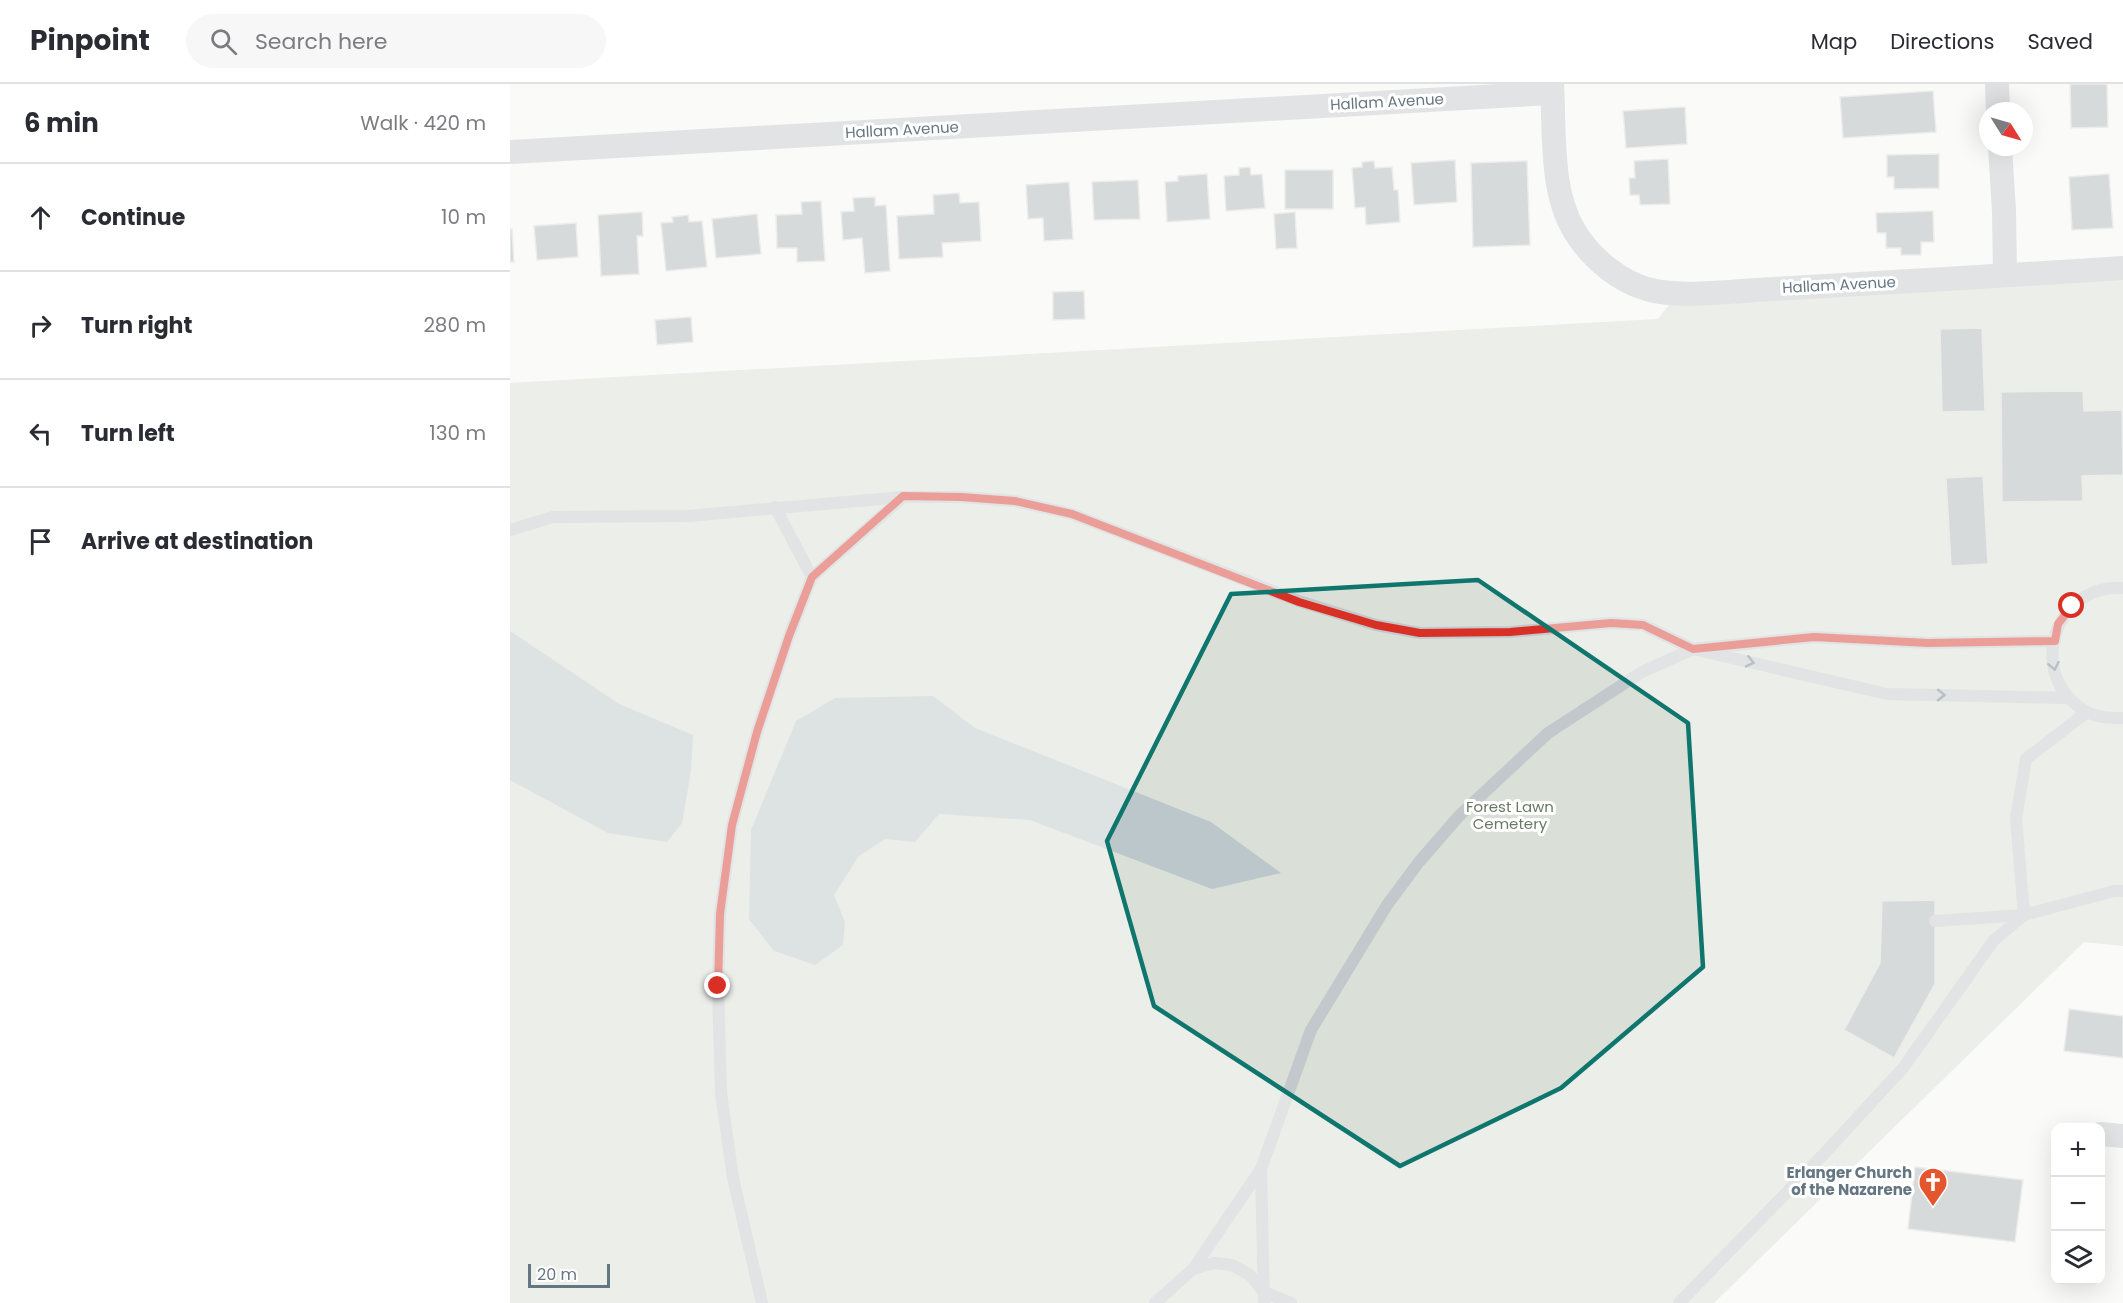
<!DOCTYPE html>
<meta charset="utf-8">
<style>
:root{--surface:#fff;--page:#f7f7f7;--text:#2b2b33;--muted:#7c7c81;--line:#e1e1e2}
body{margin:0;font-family:Poppins,sans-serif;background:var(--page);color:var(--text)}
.controls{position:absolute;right:18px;bottom:18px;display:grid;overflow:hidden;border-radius:12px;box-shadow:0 6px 24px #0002}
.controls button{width:54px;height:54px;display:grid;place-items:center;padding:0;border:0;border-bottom:2px solid var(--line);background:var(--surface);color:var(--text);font:30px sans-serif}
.compass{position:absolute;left:1469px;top:18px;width:54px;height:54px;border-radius:50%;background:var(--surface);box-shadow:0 6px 24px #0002;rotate:127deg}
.scale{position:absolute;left:18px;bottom:15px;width:82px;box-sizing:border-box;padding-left:6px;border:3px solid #657683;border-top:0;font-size:16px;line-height:21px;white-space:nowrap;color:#657683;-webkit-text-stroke:4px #fff;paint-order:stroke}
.stop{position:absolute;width:18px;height:18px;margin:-14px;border:4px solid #d93025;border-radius:50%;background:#fff}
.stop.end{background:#d93025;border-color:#fff;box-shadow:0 2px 6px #0008}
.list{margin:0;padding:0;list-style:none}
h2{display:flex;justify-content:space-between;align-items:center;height:78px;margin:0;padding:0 24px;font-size:26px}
h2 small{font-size:20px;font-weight:400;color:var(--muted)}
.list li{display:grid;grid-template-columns:39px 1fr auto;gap:18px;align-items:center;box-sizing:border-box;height:108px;padding:0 24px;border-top:2px solid var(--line)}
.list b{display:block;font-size:22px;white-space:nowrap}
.list em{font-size:20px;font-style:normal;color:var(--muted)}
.icon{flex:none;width:33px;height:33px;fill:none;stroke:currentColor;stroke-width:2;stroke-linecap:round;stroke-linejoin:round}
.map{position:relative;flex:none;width:1613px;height:1219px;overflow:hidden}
header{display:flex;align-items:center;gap:36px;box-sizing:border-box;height:84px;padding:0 30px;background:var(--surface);border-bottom:2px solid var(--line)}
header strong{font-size:28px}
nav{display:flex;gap:33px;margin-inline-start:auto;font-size:21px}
.search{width:420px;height:54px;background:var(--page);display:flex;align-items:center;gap:15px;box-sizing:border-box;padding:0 21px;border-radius:33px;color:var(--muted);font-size:22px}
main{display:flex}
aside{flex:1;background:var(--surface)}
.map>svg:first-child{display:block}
</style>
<header>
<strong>Pinpoint</strong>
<div class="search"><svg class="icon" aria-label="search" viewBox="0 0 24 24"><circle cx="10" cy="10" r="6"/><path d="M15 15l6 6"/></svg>Search here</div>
<nav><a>Map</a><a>Directions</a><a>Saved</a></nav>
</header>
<main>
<aside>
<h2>6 min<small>Walk · 420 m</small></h2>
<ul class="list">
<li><svg class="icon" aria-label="ahead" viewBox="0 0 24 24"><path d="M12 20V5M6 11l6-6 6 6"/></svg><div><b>Continue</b></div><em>10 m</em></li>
<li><svg class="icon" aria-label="right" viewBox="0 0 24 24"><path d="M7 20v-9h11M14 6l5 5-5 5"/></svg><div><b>Turn right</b></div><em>280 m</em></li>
<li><svg class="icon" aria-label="left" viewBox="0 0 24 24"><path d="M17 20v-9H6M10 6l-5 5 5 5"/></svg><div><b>Turn left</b></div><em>130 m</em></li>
<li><svg class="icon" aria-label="arrive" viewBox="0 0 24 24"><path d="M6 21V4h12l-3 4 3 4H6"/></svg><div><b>Arrive at destination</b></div></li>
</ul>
</aside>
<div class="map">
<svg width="1613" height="1219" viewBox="0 0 1613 1219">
<rect width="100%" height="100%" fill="#fafaf8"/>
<path fill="#dadfd7" d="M 1613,184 L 1613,862 L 1574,858 L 1204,1219 L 0,1219 L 0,299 L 1148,235 L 1168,209 Z"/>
<g fill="#bbc7cb">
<path d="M 0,547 L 109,620 L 183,651 L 181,687 L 172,739 L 157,758 L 98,749 L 0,696 Z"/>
<path d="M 423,612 L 465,644 L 701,738 L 771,789 L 702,805 L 520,736 L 429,730 L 405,758 L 375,755 L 349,772 L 324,811 L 335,838 L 333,861 L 305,881 L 264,867 L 239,835 L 241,746 L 286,637 L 325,614 Z"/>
</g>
<g fill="#aab3b9" stroke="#dcdcda" stroke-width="1.5">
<path d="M 1560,0 L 1597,0 L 1598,43 L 1561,44 Z"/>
<path d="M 1423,7 L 1426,48 L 1333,54 L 1330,13 Z"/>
<path d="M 1175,23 L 1177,60 L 1116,64 L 1113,27 Z"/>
<path d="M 1429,70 L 1429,104 L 1384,105 L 1384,93 L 1377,93 L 1377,71 Z"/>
<path d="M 1158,75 L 1160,120 L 1130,121 L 1129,111 L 1120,111 L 1119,94 L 1125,94 L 1124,77 Z"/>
<path d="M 945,76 L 947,118 L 904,121 L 901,79 Z"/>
<path d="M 864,77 L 865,84 L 882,83 L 884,106 L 888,106 L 890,138 L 856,141 L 855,123 L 845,124 L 842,84 L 852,83 L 852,78 Z"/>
<path d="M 1017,77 L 1020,161 L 963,163 L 961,79 Z"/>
<path d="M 740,83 L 741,91 L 752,90 L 755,124 L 716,127 L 714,92 L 729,91 L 729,84 Z"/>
<rect x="775" y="86" width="48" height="39"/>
<path d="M 697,90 L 700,135 L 657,138 L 655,98 L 668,97 L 668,92 Z"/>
<path d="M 1599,90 L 1603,144 L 1562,146 L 1559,93 Z"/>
<path d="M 628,96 L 630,135 L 584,136 L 582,98 Z"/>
<path d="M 559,98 L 563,155 L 534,157 L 533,134 L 518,135 L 516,101 Z"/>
<path d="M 449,109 L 450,119 L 469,118 L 471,157 L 432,159 L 433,173 L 389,175 L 387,132 L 424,130 L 423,111 Z"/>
<path d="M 365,113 L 365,122 L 376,121 L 380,187 L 355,189 L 352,154 L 333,156 L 331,128 L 344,127 L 343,114 Z"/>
<path d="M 311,117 L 315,177 L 287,178 L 287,164 L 267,164 L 266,131 L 292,130 L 291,118 Z"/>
<path d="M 1423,127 L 1424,158 L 1411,158 L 1411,171 L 1391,171 L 1391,164 L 1376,164 L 1376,149 L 1367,149 L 1366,129 Z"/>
<path d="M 132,128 L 133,152 L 127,152 L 129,190 L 91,192 L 88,131 Z"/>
<path d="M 785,128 L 787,164 L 766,165 L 764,130 Z"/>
<path d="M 247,130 L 251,170 L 206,174 L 202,135 Z"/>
<path d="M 178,131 L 179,138 L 192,137 L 197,183 L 156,187 L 151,139 L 163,138 L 162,133 Z"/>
<path d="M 66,139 L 68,173 L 27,176 L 24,142 Z"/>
<path d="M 0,145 L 2,145 L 4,178 L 0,178 Z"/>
<path d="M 574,207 L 575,235 L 543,236 L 543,208 Z"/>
<path d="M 181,233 L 183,258 L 147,261 L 145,236 Z"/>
<path d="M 1472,244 L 1475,327 L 1432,328 L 1430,245 Z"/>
<path d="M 1573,307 L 1574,327 L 1612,326 L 1613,391 L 1572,392 L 1573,417 L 1492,418 L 1491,308 Z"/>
<path d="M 1473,392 L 1478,480 L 1441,482 L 1436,394 Z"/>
<path d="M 1425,816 L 1425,900 L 1384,974 L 1334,946 L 1370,879 L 1372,817 Z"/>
<path d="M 1559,925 L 1613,932 L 1613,974 L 1554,967 Z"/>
<path d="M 1405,1083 L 1513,1096 L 1505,1158 L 1398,1145 Z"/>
</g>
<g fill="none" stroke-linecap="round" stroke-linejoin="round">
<g stroke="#c3c8cc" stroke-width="12">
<path d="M 265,423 L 302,493"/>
<path d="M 0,446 L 43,433 L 178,432 L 393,413 L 451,413 L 505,417 L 562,430 L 789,517 L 866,541 L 910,549 L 1000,548 L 1101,539 L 1133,541 L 1183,565 L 1377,610 L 1559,614"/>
<path d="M 1613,504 C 1542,500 1515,594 1577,628 C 1588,634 1601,634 1613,634"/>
<path d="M 1425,837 L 1514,831 L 1604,807 L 1613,807"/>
<path d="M 751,1085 L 754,1219"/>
<path d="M 683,1185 L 704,1179 L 722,1181 L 740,1191 L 754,1208 L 781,1219"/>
<path d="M 252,1219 L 223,1094 L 211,1009 L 208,902 L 210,830 L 222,741 L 247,648 L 279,552 L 302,493 L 393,413"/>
<path d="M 645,1219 L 683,1185 L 751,1085 L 801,946 L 877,821 L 909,778 L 949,732 L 1038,649 L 1132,588 L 1183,565 L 1304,553 L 1418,559 L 1545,557"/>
<path d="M 1169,1219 L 1312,1072 L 1393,984 L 1484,856 L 1514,831 L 1506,734 L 1516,675 L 1577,628"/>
</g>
<g stroke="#c3c8cc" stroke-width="24">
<path d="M 1042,0 C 1045,49 1039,113 1069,154 C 1084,176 1111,198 1137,205 C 1168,215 1230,206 1264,205 C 1380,199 1497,191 1613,184"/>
<path d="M 1487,0 L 1488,27"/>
<path d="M 1490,63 L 1494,127 L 1495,191"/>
<path d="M 0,68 L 1042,9"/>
<path d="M 1590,1050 L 1613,1052"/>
</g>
</g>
<defs><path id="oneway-chevron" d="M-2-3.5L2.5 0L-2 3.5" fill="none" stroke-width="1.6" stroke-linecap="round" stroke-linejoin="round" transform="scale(1.5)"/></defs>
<g stroke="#6a7a87">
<use href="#oneway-chevron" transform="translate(1240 578) rotate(13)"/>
<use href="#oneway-chevron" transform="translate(1544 582) rotate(78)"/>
<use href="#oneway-chevron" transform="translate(1431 611) rotate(1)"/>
</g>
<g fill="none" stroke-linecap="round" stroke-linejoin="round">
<path stroke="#d93025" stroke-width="8" d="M 208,902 L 210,830 L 222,741 L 247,648 L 279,552 L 302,493 L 393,412 L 451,413 L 505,417 L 562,430 L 789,518 L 866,541 L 910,549 L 1000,548 L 1101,539 L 1133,541 L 1183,565 L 1304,553 L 1418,559 L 1545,557 L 1548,540 L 1562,522"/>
</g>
<path d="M0 0H1613V1219H0ZM 968,496 L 1178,639 L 1193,883 L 1051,1004 L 890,1082 L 644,922 L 597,757 L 721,510 Z" fill="#fafaf8" fill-opacity=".55" fill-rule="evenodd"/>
<path fill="none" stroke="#0f766e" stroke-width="4.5" stroke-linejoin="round" d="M 968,496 L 1178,639 L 1193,883 L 1051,1004 L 890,1082 L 644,922 L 597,757 L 721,510 Z"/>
<defs>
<g id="church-pin" transform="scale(1.5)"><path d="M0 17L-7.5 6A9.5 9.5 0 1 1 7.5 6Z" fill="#e4572e" stroke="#fff"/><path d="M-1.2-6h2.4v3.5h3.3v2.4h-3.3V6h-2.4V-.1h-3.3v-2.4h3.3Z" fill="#fff"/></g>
</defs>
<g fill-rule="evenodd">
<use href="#church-pin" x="1423" y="1098"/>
</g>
<g text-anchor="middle" stroke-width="6" stroke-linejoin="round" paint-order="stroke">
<g font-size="15" fill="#657683" stroke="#fff">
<text transform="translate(877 18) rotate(-3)" y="5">Hallam Avenue</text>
<text transform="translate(392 46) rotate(-3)" y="5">Hallam Avenue</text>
<text transform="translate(1329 201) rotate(-3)" y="5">Hallam Avenue</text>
</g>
<g font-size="15" fill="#687a64" stroke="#fff">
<text x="1000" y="728">Forest Lawn<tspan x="1000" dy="17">Cemetery</tspan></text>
</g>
<g font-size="15" font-weight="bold" fill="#657683" stroke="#fff" text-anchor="end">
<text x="1402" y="1094">Erlanger Church<tspan x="1402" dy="17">of the Nazarene</tspan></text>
</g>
</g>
</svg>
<div class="controls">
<button>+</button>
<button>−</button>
<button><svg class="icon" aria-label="layers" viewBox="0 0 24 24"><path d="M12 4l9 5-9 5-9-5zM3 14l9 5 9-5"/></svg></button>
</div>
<svg class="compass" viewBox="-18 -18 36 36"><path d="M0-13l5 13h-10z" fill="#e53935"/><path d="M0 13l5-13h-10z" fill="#7c7c81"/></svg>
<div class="scale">20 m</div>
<div class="stop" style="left:1562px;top:522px"></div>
<div class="stop end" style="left:208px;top:902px"></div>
</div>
</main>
